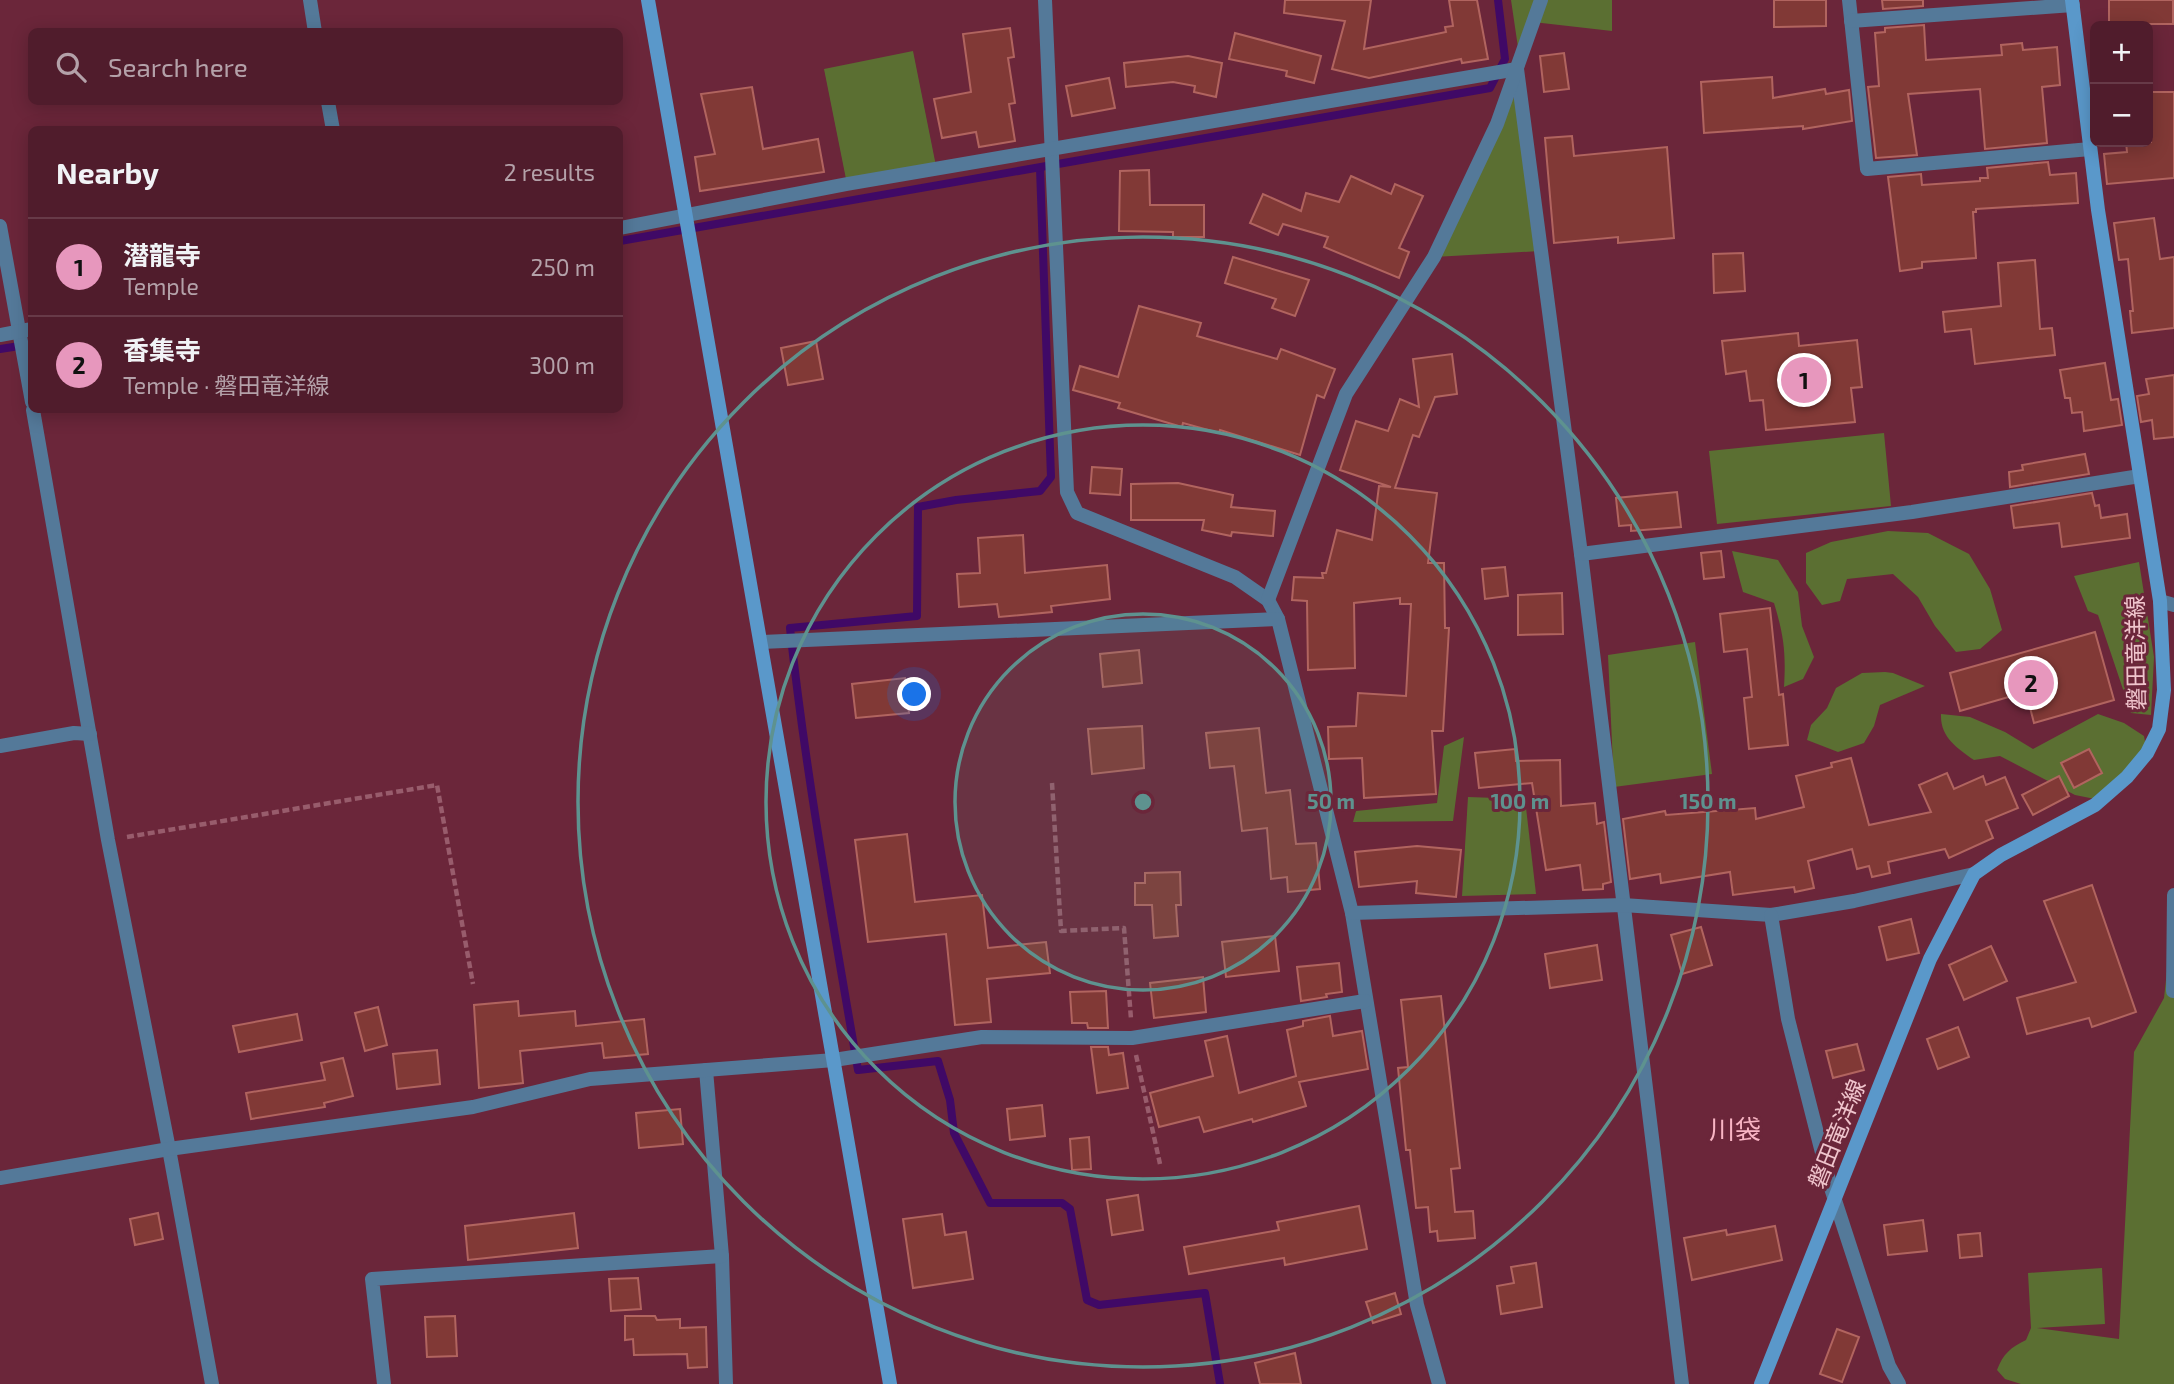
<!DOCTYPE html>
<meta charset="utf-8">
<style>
:root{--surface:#501c2c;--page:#562534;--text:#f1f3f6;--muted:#b4a1a9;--line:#673a48;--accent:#e797bd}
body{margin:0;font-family:"Exo 2","Noto Sans JP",sans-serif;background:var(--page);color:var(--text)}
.controls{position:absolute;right:21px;top:21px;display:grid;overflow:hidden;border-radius:10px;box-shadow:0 4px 18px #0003}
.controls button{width:63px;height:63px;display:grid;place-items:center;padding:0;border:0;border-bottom:2px solid var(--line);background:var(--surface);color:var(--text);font:35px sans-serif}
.you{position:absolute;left:915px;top:695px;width:24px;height:24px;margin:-18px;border:5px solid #fff;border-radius:50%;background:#1a73e8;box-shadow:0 0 0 10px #1a73e833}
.badge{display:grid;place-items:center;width:46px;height:46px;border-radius:50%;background:var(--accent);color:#111;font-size:23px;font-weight:700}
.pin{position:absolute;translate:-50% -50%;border:4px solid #fff;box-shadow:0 2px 7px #0006}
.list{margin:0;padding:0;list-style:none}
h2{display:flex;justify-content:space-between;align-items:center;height:91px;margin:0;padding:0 28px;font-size:30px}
h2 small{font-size:23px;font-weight:400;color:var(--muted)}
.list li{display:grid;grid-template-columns:46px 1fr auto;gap:21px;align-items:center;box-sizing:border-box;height:98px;padding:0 28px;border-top:2px solid var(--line)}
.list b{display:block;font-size:26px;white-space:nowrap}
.list p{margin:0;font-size:23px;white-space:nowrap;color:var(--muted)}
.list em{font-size:23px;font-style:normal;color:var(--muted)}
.icon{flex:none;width:38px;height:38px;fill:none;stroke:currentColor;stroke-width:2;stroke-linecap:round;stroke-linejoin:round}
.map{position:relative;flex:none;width:2174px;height:1384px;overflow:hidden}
.search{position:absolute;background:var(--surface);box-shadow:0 4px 18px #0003;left:28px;top:28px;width:595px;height:77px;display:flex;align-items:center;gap:18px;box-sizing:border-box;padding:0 24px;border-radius:10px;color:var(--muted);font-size:26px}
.panel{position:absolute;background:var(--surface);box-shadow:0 4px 18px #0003;left:28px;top:126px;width:595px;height:287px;border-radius:10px}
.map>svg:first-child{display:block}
</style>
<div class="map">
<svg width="2174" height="1384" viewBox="0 0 2174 1384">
<rect width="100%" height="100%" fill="#6b263a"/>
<g fill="#5b6f32">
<path d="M 1511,0 L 1612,0 L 1612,31 L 1533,22 L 1520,61 Z"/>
<path d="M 913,51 L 936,166 L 847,184 L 824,69 Z"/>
<path d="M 1519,87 L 1540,251 L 1434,257 Z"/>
<path d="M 1884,433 L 1891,506 L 1717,524 L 1709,451 Z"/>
<path d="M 1888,531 L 1928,533 L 1969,554 L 1990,589 L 2002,630 L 1980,649 L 1956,652 L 1935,626 L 1918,597 L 1893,574 L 1847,579 L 1840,601 L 1822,605 L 1806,583 L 1806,553 L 1831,542 Z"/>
<path d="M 1732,551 L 1778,560 L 1798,592 L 1802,626 L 1814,657 L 1803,679 L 1784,687 C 1786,653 1784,636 1774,603 L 1743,592 Z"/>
<path d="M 2139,562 L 2154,657 L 2151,715 L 2131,713 L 2098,615 L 2088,611 L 2074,576 Z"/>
<path d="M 1695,642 L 1712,774 L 1614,787 L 1608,655 Z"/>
<path d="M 1885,672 L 1893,673 L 1925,686 L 1880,705 L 1874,726 L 1864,743 L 1838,752 L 1807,740 L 1811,725 L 1827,708 L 1836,688 L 1862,673 Z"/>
<path d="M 1941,714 L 1970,717 L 2005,732 L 2033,749 L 2098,714 L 2124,723 L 2144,736 L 2147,753 L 2100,800 L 2075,795 L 2000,756 L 1974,760 C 1957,748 1940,737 1941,714 Z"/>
<path d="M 1464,737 L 1453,821 L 1353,822 L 1356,811 L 1437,803 L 1444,746 Z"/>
<path d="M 1468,797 L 1525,799 L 1536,894 L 1462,896 Z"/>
<path d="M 2174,907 L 2174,1384 L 2021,1384 L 2005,1379 L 1997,1370 C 2003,1354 2011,1347 2026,1340 L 2031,1328 L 2028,1273 L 2102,1268 L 2105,1324 L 2037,1328 L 2119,1339 L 2134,1052 L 2164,998 Z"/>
</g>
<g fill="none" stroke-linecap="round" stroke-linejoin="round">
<g stroke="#400966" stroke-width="8">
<path d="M 1040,168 L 1051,477 L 1040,491 L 956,500 L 918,507 L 917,616 L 790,628 C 806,777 833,923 858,1070 L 938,1061 L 950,1100 L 954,1133 L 990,1203 L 1062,1203 L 1070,1209 L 1087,1300 L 1099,1305 L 1205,1293 L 1220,1384"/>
<path d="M 620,241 L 1490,88 L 1505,59 L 1498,0"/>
<path d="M 0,349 L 32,344"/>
</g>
</g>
<g fill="#813936" stroke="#b1645f" stroke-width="2">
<path d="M 1285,0 L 1371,0 L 1364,49 L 1446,32 L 1445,27 L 1453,26 L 1449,0 L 1477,0 L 1488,59 L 1462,63 L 1461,59 L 1369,78 L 1332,69 L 1345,21 L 1284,13 Z"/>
<path d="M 1774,0 L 1826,0 L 1826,26 L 1774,27 Z"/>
<path d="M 1882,0 L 1923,0 L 1923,6 L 1883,9 Z"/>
<rect x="2109" y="0" width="64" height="24"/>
<path d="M 1924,25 L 1926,60 L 2002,55 L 2001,45 L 2022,43 L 2023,50 L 2057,47 L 2060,85 L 2042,87 L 2047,143 L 1985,149 L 1980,89 L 1908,94 L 1917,155 L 1876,158 L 1868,87 L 1879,86 L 1875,33 L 1885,32 L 1885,28 Z"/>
<path d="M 1010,28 L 1014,57 L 1008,58 L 1015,103 L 1009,104 L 1015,141 L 979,147 L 976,132 L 942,138 L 934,99 L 971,92 L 963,34 Z"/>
<path d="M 1235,33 L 1321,56 L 1314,83 L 1286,76 L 1287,71 L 1229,59 Z"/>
<path d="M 1564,53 L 1569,89 L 1544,92 L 1540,56 Z"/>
<path d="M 1188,56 L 1222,63 L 1216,97 L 1194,92 L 1195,86 L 1173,82 L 1126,87 L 1124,63 Z"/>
<path d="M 1772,77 L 1773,98 L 1825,89 L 1826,94 L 1849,90 L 1852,121 L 1803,129 L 1803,126 L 1704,133 L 1701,82 Z"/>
<path d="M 1109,78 L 1115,108 L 1072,116 L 1066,86 Z"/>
<path d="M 752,87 L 763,149 L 818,139 L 824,172 L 700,191 L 695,157 L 715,154 L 701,94 Z"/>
<path d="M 2151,92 L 2174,92 L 2174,178 L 2107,184 L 2104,154 L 2127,152 L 2126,142 L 2151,142 Z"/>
<path d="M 1572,136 L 1574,156 L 1667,147 L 1674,238 L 1618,243 L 1618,237 L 1554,243 L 1545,138 Z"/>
<path d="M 2048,162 L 2050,175 L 2076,173 L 2078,203 L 1976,209 L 1976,212 L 1973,212 L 1976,258 L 1922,262 L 1922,268 L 1900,271 L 1888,177 L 1921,174 L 1922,185 L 1980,181 L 1980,178 L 1988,178 L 1987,168 Z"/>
<path d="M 1149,170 L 1150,205 L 1204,205 L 1204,237 L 1173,237 L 1173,232 L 1119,231 L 1120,171 Z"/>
<path d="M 1351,176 L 1391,194 L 1395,184 L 1423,196 L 1399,248 L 1409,252 L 1399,278 L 1324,247 L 1328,237 L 1283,224 L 1278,235 L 1250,223 L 1263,194 L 1301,211 L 1306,193 L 1339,202 Z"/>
<path d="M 2154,218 L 2160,259 L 2174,257 L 2174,328 L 2132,333 L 2130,311 L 2133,311 L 2128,259 L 2119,260 L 2114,223 Z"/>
<path d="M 1743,253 L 1745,291 L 1714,293 L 1713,254 Z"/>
<path d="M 1233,257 L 1309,280 L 1295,316 L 1272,308 L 1276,299 L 1225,283 Z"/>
<path d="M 2035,260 L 2040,329 L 2052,328 L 2055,355 L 1975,364 L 1971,329 L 1945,332 L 1943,312 L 2001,306 L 1998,263 Z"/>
<path d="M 1139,306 L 1201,323 L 1197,336 L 1277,359 L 1281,349 L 1335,369 L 1324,398 L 1317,395 L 1300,455 L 1220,430 L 1219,433 L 1183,423 L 1182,427 L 1118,408 L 1120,403 L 1073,390 L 1080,366 L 1118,377 Z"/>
<path d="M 1798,333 L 1799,346 L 1857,340 L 1862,387 L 1851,388 L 1855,422 L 1766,430 L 1763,400 L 1750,401 L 1746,371 L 1726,374 L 1722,341 Z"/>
<path d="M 816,341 L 823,379 L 788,385 L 781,348 Z"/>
<path d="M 1452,354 L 1457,394 L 1435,397 L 1419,437 L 1413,435 L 1395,488 L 1437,493 L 1428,563 L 1444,563 L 1445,628 L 1449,628 L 1443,731 L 1432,731 L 1436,794 L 1364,798 L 1362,758 L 1329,759 L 1328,727 L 1356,726 L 1358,693 L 1406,696 L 1411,604 L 1400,604 L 1400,598 L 1354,603 L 1355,668 L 1308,670 L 1307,601 L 1292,600 L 1294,577 L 1323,578 L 1322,573 L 1326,573 L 1337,530 L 1372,540 L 1379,486 L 1391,487 L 1340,470 L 1356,421 L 1388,431 L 1400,399 L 1419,407 L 1413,359 Z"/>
<path d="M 2105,363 L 2111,400 L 2118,399 L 2122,425 L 2084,431 L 2082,412 L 2072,413 L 2070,398 L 2065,398 L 2060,370 Z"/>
<path d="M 2174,375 L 2174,437 L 2154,439 L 2152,420 L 2141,422 L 2137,396 L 2149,394 L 2146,379 Z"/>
<path d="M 2085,454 L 2089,474 L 2010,487 L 2009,472 L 2023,470 L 2022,465 Z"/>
<path d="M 1092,467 L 1122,469 L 1120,495 L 1090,493 Z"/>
<path d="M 1178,483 L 1233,495 L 1231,507 L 1275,511 L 1273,536 L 1232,532 L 1231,536 L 1202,530 L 1204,520 L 1131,520 L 1131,484 Z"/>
<path d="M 1677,492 L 1681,527 L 1631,531 L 1631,525 L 1619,526 L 1616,498 Z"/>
<path d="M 2092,493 L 2095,506 L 2099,505 L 2101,518 L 2127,514 L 2130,538 L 2062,547 L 2059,523 L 2014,528 L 2011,506 Z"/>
<path d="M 1023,535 L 1025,573 L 1107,565 L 1110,599 L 1051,606 L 1052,612 L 999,617 L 997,604 L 959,607 L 957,574 L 980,573 L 978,538 Z"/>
<path d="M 1721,551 L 1724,577 L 1704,579 L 1701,553 Z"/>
<path d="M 1505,567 L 1508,596 L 1485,599 L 1482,569 Z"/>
<path d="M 1562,593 L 1563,634 L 1518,635 L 1518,595 Z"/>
<path d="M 1770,608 L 1779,695 L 1783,694 L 1788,745 L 1749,749 L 1744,698 L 1752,697 L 1747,649 L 1724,652 L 1720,614 Z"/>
<path d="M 2095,632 L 2114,700 L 2034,723 L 2026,692 L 1960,711 L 1950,673 Z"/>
<path d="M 1139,650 L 1142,683 L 1103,687 L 1100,654 Z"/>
<path d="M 905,678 L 909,713 L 856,718 L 852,684 Z"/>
<path d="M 1142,726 L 1144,768 L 1092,774 L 1088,729 Z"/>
<path d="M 1259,728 L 1266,793 L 1290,790 L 1296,844 L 1316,843 L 1320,889 L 1288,892 L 1287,877 L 1271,879 L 1267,828 L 1242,831 L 1234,766 L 1210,768 L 1206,733 Z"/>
<path d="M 1515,749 L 1516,761 L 1560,760 L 1561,806 L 1595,803 L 1597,824 L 1604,822 L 1611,882 L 1603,884 L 1603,889 L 1583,890 L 1580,865 L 1546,870 L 1532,783 L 1479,788 L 1475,753 Z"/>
<path d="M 2089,749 L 2102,773 L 2074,788 L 2061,763 Z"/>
<path d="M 1851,758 L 1869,825 L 1931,812 L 1919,785 L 1947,773 L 1954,789 L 1983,776 L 1986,785 L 2005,777 L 2018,808 L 1986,821 L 1993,838 L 1949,858 L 1945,849 L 1888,862 L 1890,873 L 1872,877 L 1869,866 L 1857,869 L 1852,849 L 1808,861 L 1814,888 L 1795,892 L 1794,887 L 1733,895 L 1730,872 L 1661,883 L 1660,874 L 1630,879 L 1623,819 L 1665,811 L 1666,815 L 1755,808 L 1756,819 L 1804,807 L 1796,776 L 1832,767 L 1831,763 Z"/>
<path d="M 2059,776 L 2069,796 L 2033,815 L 2022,795 Z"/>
<path d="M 907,834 L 915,902 L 982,895 L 988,948 L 1046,942 L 1050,973 L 987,979 L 991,1022 L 955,1025 L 946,934 L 868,942 L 855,840 Z"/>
<path d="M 1417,846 L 1461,850 L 1456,897 L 1416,893 L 1417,881 L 1359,887 L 1355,852 Z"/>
<path d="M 1180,872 L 1181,905 L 1176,905 L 1178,936 L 1154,938 L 1152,905 L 1135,905 L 1135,883 L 1145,883 L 1145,873 Z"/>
<path d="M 2092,885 L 2136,1012 L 2092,1027 L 2089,1018 L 2027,1034 L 2017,998 L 2076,982 L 2044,901 Z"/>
<path d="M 1911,919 L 1919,953 L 1887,960 L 1879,927 Z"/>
<path d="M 1701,927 L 1712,965 L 1682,974 L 1671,935 Z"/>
<path d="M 1275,936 L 1279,971 L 1226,977 L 1222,942 Z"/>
<path d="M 1597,945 L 1602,980 L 1550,988 L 1545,954 Z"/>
<path d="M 1991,946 L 2007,981 L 1964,1000 L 1949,965 Z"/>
<path d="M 1339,963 L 1342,992 L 1326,994 L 1327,997 L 1301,1001 L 1297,967 Z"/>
<path d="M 1203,977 L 1206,1012 L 1154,1018 L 1150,983 Z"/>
<path d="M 1106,991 L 1108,1028 L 1088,1028 L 1087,1023 L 1072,1023 L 1070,992 Z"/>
<path d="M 1441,996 L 1460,1168 L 1451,1169 L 1455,1212 L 1473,1211 L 1475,1238 L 1438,1241 L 1437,1231 L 1430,1232 L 1428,1207 L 1416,1208 L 1410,1150 L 1406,1150 L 1398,1068 L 1408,1067 L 1401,1000 Z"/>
<path d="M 518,1001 L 519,1016 L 575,1011 L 576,1026 L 644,1019 L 648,1054 L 604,1058 L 602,1043 L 520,1051 L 523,1083 L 479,1088 L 474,1005 Z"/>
<path d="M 378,1007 L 387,1045 L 365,1051 L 355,1013 Z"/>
<path d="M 297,1014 L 302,1040 L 239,1052 L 233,1026 Z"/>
<path d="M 1330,1016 L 1333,1036 L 1362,1031 L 1368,1069 L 1299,1082 L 1306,1106 L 1253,1122 L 1252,1119 L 1204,1132 L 1199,1117 L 1159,1127 L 1150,1093 L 1213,1076 L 1205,1041 L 1227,1036 L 1239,1093 L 1296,1076 L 1287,1030 L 1303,1026 L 1303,1021 Z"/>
<path d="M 1958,1027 L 1969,1057 L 1938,1069 L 1927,1039 Z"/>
<path d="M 1857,1044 L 1864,1070 L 1833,1078 L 1826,1051 Z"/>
<path d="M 1091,1047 L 1108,1047 L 1109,1055 L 1123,1053 L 1128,1088 L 1097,1093 Z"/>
<path d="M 437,1050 L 440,1084 L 397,1089 L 393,1054 Z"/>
<path d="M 343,1058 L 353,1096 L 324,1103 L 325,1107 L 251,1119 L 246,1093 L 325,1080 L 321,1063 Z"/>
<path d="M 1042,1105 L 1045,1136 L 1010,1140 L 1007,1109 Z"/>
<path d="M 680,1109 L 683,1144 L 639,1148 L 636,1113 Z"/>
<path d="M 1089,1137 L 1091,1169 L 1072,1170 L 1070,1139 Z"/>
<path d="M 1138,1195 L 1143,1230 L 1112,1235 L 1107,1200 Z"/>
<path d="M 1359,1206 L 1367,1249 L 1285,1265 L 1284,1258 L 1189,1274 L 1184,1247 L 1279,1230 L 1277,1222 Z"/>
<path d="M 158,1213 L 163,1239 L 135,1245 L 130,1219 Z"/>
<path d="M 574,1213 L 578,1248 L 468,1260 L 465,1226 Z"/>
<path d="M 942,1214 L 945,1235 L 966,1232 L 973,1279 L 913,1288 L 903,1219 Z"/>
<path d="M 1923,1220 L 1927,1251 L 1888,1255 L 1884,1225 Z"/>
<path d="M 1775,1226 L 1782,1260 L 1692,1280 L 1684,1238 L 1726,1230 L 1727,1235 Z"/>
<path d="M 1980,1233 L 1982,1256 L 1960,1258 L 1958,1235 Z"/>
<path d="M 1536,1263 L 1542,1307 L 1501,1314 L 1497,1286 L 1514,1283 L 1511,1267 Z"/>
<path d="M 638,1278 L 641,1309 L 611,1311 L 609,1279 Z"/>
<path d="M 1395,1293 L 1401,1314 L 1373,1323 L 1366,1302 Z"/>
<path d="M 455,1316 L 457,1356 L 427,1357 L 425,1317 Z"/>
<path d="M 625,1316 L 655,1316 L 657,1320 L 680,1319 L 680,1328 L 706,1327 L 707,1367 L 688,1368 L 687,1354 L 634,1355 L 633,1339 L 625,1340 Z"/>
<path d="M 1837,1329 L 1859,1337 L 1842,1382 L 1820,1374 Z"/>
<path d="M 1295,1353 L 1301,1384 L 1260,1384 L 1255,1363 Z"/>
</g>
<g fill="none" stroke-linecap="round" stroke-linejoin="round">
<g stroke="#985c6c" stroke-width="4.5" stroke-dasharray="7 3.5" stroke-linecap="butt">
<path d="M 1052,783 L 1061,931 L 1124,928 L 1131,1019"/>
<path d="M 127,837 L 437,785 L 473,984"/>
<path d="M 1136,1055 L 1160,1164"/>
</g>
<g stroke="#547999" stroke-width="14">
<path d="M 310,0 L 315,32"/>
<path d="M 1045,0 L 1067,492 L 1077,513 L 1235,577 L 1268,600 L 1278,619 L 1352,913 L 1417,1305 L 1439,1384"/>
<path d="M 1849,0 L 1867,169 L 2090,149"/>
<path d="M 1851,21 L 2073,5"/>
<path d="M 328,102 L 333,130"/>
<path d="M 0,226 L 32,402"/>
<path d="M 620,228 L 847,184 L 1517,69 L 1581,554 L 1682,1384"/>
<path d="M 0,335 L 32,329"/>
<path d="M 33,410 L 108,840 L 169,1149 L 212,1384"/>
<path d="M 1581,554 L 1912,512 L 2140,476"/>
<path d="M 1268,600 L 1346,394 L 1434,257 L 1497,124 L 1541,0"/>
<path d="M 2160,601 L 2174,605"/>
<path d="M 761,642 L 1278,619"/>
<path d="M 0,746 L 74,733 L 90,734"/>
<path d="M 1352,913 L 1623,905 L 1771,915 L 1854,901 L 1974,874"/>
<path d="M 1771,915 L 1788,1019 L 1831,1188 L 1889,1366 L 1899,1384"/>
<path d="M 2173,991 L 2174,895"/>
<path d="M 706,1070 L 722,1256 L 726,1384"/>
<path d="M 0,1178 L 169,1149 L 473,1107 L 590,1079 L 834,1060 L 982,1037 L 1132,1038 L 1365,1001"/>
<path d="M 384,1384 L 372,1279 L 722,1256"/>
</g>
<g stroke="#5a98ca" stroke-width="14">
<path d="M 648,0 L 890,1384"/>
<path d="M 1761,1384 L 1930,959 L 1974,874 L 2001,855 L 2095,805 L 2127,777 L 2147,753 L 2159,729 L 2164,690 L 2160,601 L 2098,210 L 2072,0"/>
</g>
</g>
<circle cx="1143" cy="802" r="188" fill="#5e928f" fill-opacity=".12"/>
<g fill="none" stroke="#5e928f" stroke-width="3.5">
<circle cx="1143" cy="802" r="188"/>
<circle cx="1143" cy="802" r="377"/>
<circle cx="1143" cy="802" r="565"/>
</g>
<g text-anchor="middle" stroke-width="6" stroke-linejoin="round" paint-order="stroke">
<g font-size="23" fill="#f0c5cd" stroke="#6b263a">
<text transform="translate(2136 653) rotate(-91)" y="8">磐田竜洋線</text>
<text transform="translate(1837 1134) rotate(-68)" y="8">磐田竜洋線</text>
</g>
<g font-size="26" fill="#f9b5c4" stroke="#6b263a">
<text x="1735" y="1139">川袋</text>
</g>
</g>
<circle cx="1143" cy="802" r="10" fill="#5e928f" stroke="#6b263a" stroke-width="3.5"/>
<g font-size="21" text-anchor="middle" font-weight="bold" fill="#5e928f" stroke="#6b263a" stroke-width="6" stroke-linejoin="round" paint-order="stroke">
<text x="1331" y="809">50 m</text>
<text x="1520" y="809">100 m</text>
<text x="1708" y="809">150 m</text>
</g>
</svg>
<div class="controls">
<button>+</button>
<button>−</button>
</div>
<div class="you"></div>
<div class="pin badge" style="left:1804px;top:380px">1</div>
<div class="pin badge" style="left:2031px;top:683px">2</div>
<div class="search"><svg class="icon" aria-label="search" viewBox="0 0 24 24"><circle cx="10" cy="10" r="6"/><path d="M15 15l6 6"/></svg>Search here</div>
<section class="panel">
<h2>Nearby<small>2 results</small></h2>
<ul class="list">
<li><span class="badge">1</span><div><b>潜龍寺</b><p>Temple</p></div><em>250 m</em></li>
<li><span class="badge">2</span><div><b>香集寺</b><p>Temple · 磐田竜洋線</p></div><em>300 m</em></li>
</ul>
</section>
</div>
